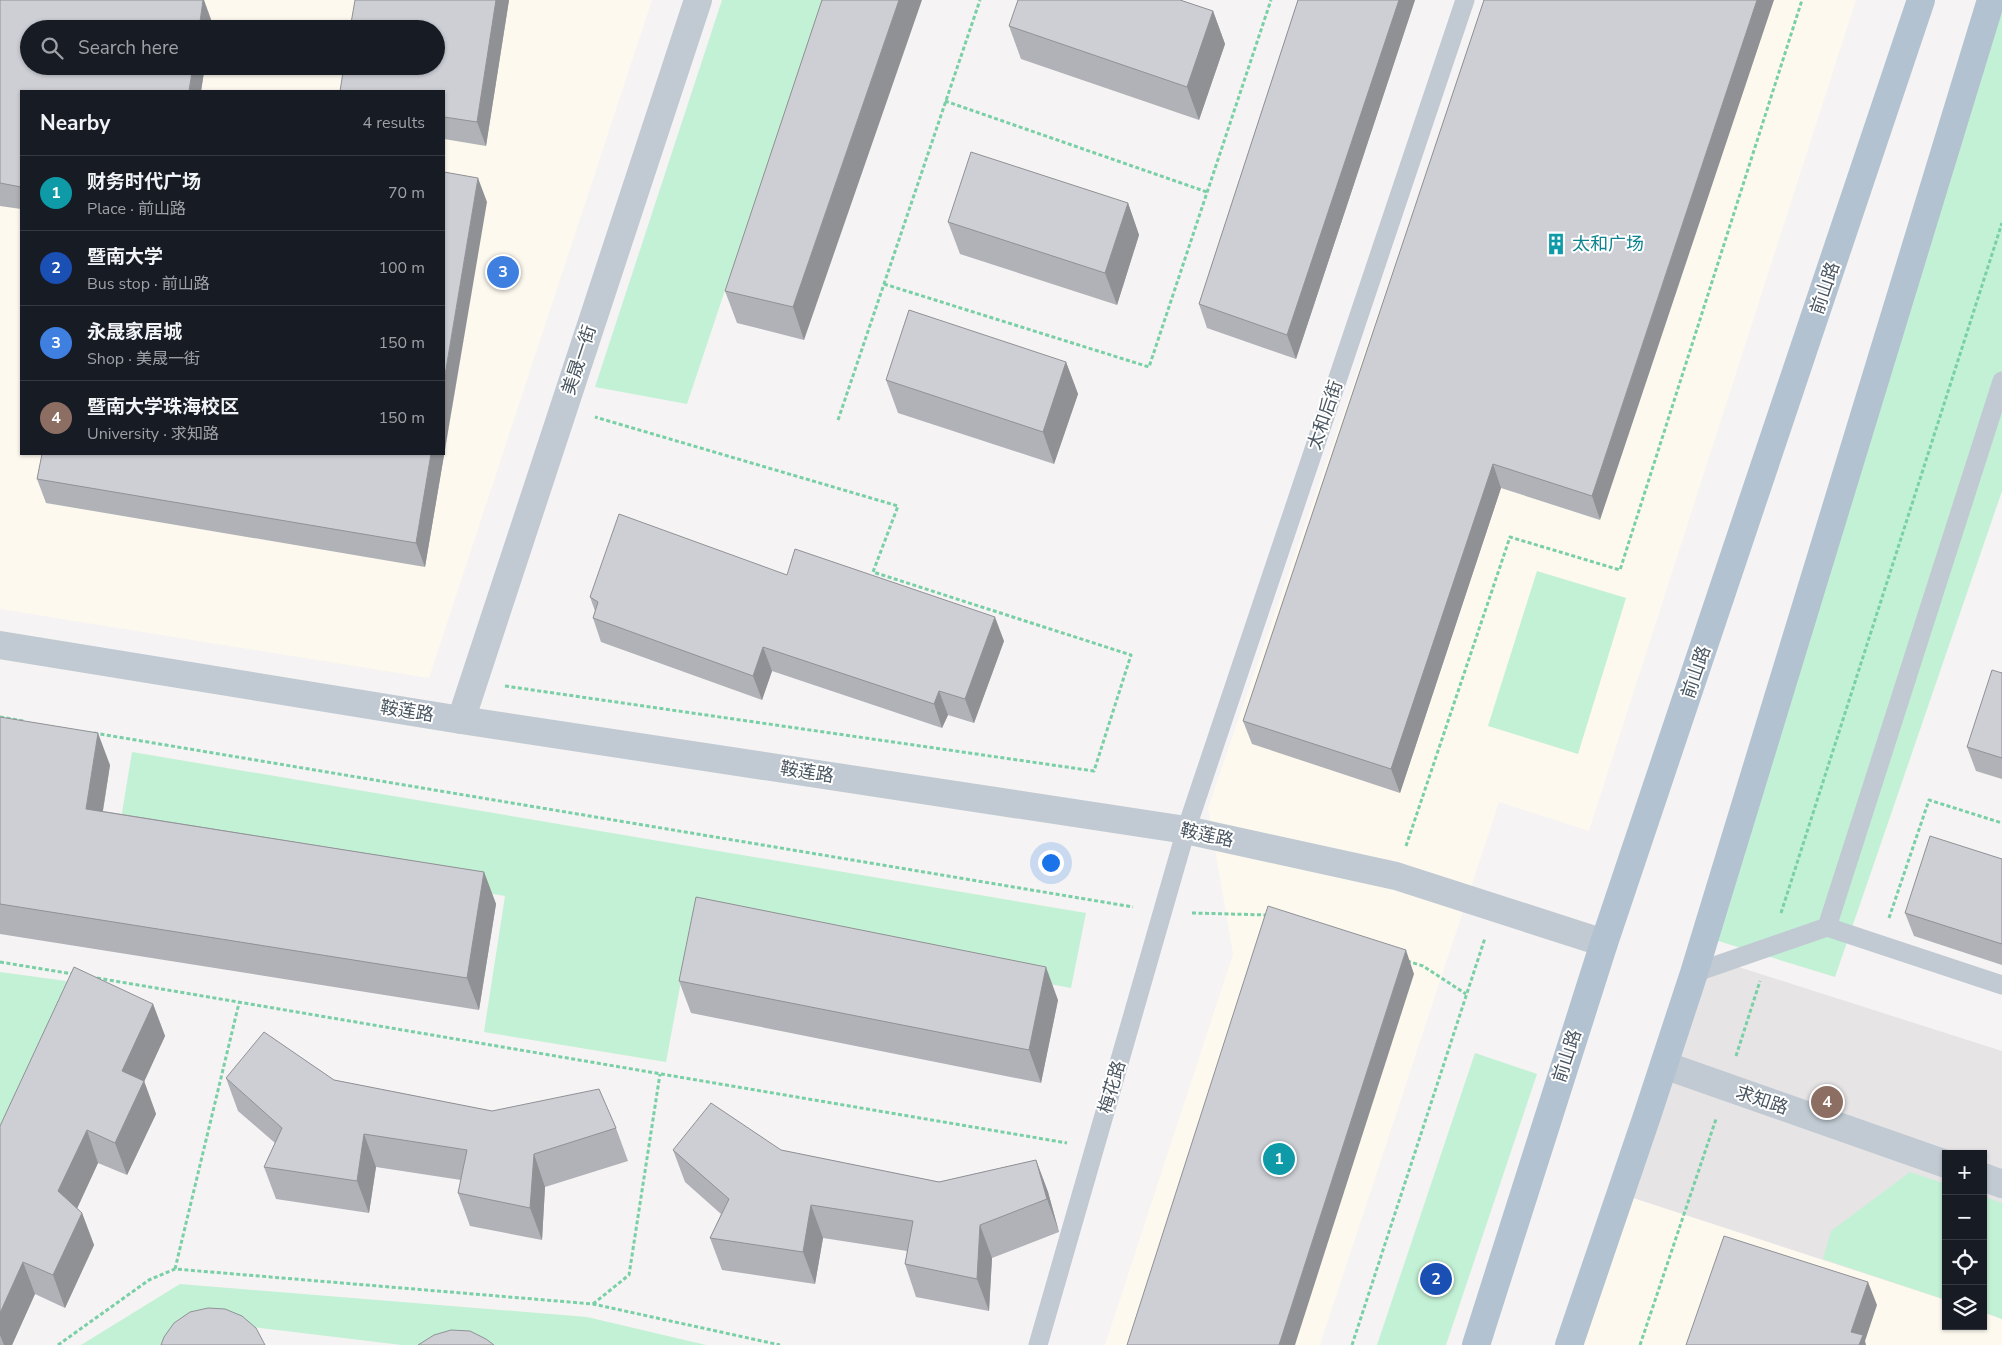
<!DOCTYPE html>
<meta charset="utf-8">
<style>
:root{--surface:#171b24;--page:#242831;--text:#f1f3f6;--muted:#9ea1a6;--line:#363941;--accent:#d93025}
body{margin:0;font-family:"Nunito Sans","Noto Sans SC",sans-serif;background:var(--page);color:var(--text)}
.controls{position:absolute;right:15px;bottom:15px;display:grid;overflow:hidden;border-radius:0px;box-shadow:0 1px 4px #0004}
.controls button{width:45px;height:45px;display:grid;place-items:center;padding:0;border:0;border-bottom:1px solid var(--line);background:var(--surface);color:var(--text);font:25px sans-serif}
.you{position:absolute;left:1050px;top:862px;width:18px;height:18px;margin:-12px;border:4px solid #fff;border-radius:50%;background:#1a73e8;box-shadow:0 0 0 8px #1a73e833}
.badge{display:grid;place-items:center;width:32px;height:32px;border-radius:50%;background:var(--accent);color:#fff;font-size:16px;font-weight:700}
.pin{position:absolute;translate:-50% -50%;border:2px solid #fff;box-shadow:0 1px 5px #0006}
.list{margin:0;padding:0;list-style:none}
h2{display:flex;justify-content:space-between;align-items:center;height:65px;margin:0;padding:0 20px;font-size:21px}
h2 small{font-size:16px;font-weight:400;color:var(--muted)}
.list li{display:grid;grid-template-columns:32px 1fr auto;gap:15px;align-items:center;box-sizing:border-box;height:75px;padding:0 20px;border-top:1px solid var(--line)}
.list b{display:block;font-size:19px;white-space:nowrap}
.list p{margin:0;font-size:16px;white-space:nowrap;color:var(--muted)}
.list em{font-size:16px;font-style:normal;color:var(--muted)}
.icon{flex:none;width:28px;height:28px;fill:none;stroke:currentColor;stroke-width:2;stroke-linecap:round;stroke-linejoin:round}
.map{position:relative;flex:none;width:2002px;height:1345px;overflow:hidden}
.search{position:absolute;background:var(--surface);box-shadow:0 1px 4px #0004;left:20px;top:20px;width:425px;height:55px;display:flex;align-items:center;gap:12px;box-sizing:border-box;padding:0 18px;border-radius:28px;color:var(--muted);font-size:19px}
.panel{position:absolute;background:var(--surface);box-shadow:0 1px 4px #0004;left:20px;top:90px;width:425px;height:365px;border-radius:0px}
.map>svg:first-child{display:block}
</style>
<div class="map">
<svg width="2002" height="1345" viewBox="0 0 2002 1345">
<rect width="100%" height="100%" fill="#f5f3f3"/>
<g fill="#fdf9ef" fill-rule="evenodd">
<path d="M 0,0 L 652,0 L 429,678 L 0,609 ZM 29,29 L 436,29 L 436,66 L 29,66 ZM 21,91 L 444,91 L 444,454 L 21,454 Z"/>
<path d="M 1485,0 L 1856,0 L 1589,831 L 1499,802 L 1320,1345 L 1105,1345 L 1233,954 L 1208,808 Z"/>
<path d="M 1621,1194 L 1946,1300 L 1946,1326 L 1983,1326 L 1983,1312 L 2002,1319 L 2002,1345 L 1569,1345 Z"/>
</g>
<path fill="#e6e4e5" d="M 1701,955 L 2002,1051 L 2002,1319 L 1983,1312 L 1983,1154 L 1946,1154 L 1946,1300 L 1621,1194 Z"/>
<g fill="#c3f1d5">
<path d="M 722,0 L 822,0 L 687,404 L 595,387 Z"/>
<path d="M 2002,1 L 2002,491 L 1835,977 L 1715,940 Z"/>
<path d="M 1537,571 L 1626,598 L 1578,754 L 1488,726 Z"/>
<path d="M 132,752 L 1086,913 L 1071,988 L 693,917 L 666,1062 L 484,1032 L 505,896 L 119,831 Z"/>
<path d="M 0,972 L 81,983 L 0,1160 Z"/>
<path d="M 1475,1053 L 1537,1074 L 1446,1345 L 1377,1345 Z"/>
<path d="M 1910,1172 L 1946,1184 L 1946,1300 L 1823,1259 L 1831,1231 Z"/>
<path d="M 1983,1196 L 2002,1203 L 2002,1319 L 1983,1312 Z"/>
<path d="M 180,1284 L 587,1317 L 706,1345 L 402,1345 L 244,1326 L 176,1345 L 81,1345 Z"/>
</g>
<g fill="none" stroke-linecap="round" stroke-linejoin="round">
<g stroke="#7ad0a6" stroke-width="3" stroke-dasharray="4 2.5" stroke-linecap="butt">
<path d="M 945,101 L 1207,192"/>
<path d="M 884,284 L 1149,367 L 1271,0"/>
<path d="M 838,420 L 980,0"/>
<path d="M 505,686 L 1094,771 L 1131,655 L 873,572 L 898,506 L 595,417"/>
<path d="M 0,717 L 24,721"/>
<path d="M 94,733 L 1133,907"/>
<path d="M 1406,846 L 1510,537 L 1620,570 L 1802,0"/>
<path d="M 1192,913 L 1268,915"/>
<path d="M 1781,913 L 2002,223"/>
<path d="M 1889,918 L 1929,800 L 2002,823"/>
<path d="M 1407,961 L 1423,966 L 1466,994"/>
<path d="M 0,962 L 73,974"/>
<path d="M 97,978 L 1067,1143"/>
<path d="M 1736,1056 L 1760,981"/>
<path d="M 175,1269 L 239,1003"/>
<path d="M 593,1304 L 629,1275 L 660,1074"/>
<path d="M 58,1345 L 149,1280 L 175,1269 L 593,1304 L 780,1345"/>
<path d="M 1352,1345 L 1485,938"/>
<path d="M 1640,1345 L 1716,1119"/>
</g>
<g stroke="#c1cad2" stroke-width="19">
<path d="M 1827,927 L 2002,985"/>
<path d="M 1694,973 L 1827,927 L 2002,381"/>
<path d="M 1038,1345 L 1186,830 L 1465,0"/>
</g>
<g stroke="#c1cad2" stroke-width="28">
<path d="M 461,720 L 698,0"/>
<path d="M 1664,1065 L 1946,1164"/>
<path d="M 1983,1177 L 2002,1184"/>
</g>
<path stroke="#c1cad2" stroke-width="28" d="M 0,645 L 461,720 L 1186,830 L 1396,876 L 1604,943"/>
<g stroke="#b3c2d1" stroke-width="28">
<path d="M 1476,1345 L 1604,943 L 1921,0"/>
<path d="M 1569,1345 L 1647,1116 L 1694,973 L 1991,0"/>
</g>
</g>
<g fill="#b0b2b7">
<path d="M 0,0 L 212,22 L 211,29 L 29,29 L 29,66 L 205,66 L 201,91 L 21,91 L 21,209 L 0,206 Z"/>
<path d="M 355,0 L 509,0 L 486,146 L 444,139 L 444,91 Z"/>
<path d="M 822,0 L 804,340 L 737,323 L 725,291 Z"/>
<path d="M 1298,0 L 1415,0 L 1296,359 L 1207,328 L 1199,304 Z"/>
<path d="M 1484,0 L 1600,520 L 1501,488 L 1400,793 L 1252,744 L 1243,721 Z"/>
<path d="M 1213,11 L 1225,44 L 1199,120 L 1021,59 L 1009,26 Z"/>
<path d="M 487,202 L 425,567 L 46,503 L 37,479 L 444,454 Z"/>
<path d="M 1128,203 L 1139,235 L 1117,305 L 960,254 L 948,222 Z"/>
<path d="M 1066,362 L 1078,394 L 1054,464 L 898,413 L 886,380 Z"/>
<path d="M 787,575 L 1004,641 L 974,723 L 948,715 L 942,728 L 772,671 L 762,700 L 601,642 L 593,618 L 595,611 L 590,597 Z"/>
<path d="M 2002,673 L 2002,779 L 1976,771 L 1967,747 Z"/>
<path d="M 0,717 L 110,765 L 103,811 L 484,872 L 496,904 L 479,1010 L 0,934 Z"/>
<path d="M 2002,859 L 2002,965 L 1914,936 L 1905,913 Z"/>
<path d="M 679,981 L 1058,1000 L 1041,1083 L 691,1013 Z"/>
<path d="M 153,1004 L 165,1036 L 144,1081 L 156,1114 L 127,1175 L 98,1163 L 77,1208 L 82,1213 L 94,1245 L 65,1308 L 35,1294 L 12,1345 L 0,1345 L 0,1126 Z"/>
<path d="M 226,1078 L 334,1080 L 492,1111 L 616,1128 L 628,1161 L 545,1187 L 542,1240 L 470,1226 L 458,1193 L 461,1180 L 376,1167 L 369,1213 L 276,1199 L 264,1167 L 275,1143 L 238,1111 Z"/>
<path d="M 673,1150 L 781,1150 L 939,1182 L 1036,1160 L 1048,1192 L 1059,1232 L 992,1258 L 989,1311 L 916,1297 L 905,1264 L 907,1251 L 823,1238 L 815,1284 L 722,1270 L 710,1238 L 721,1214 L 685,1182 Z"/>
</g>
<g fill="#909195">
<path d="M 203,0 L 204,0 L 212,22 L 211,29 L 199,29 Z"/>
<path d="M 496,0 L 509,0 L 486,146 L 477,122 Z"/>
<path d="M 899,0 L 922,0 L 804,340 L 793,307 Z"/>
<path d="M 1399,0 L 1415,0 L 1296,359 L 1287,335 Z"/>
<path d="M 1757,0 L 1774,0 L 1600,520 L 1592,496 Z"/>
<path d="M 1213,11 L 1225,44 L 1199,120 L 1187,87 Z"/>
<path d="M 193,66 L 205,66 L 201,91 L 189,91 Z"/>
<path d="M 478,178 L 487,202 L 425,567 L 416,543 L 431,454 L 444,454 L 444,381 Z"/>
<path d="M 1128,203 L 1139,235 L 1117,305 L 1105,273 Z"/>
<path d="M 1066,362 L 1078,394 L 1054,464 L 1043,432 Z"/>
<path d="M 1493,464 L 1501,488 L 1400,793 L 1391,769 Z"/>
<path d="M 995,617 L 1004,641 L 974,723 L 965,699 Z"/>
<path d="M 763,647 L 772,671 L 762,700 L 753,676 Z"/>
<path d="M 939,691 L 948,715 L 942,728 L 934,704 Z"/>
<path d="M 98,733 L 110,765 L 98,841 L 86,809 Z"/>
<path d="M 484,872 L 496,904 L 479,1010 L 467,978 Z"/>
<path d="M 1406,950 L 1414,974 L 1295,1345 L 1279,1345 Z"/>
<path d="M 1046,967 L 1058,1000 L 1041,1083 L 1029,1050 Z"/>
<path d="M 153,1004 L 165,1036 L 134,1104 L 122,1071 Z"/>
<path d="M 144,1081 L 156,1114 L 127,1175 L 115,1143 Z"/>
<path d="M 87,1130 L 98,1163 L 70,1224 L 58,1191 Z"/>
<path d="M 364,1134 L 376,1167 L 369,1213 L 357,1181 Z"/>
<path d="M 534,1154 L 545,1187 L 542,1240 L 530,1208 Z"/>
<path d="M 1036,1160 L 1048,1192 L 1059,1232 L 1047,1199 Z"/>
<path d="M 811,1205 L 823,1238 L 815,1284 L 803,1252 Z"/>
<path d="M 82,1213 L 94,1245 L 65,1308 L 53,1275 Z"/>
<path d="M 980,1225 L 992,1258 L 989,1311 L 977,1279 Z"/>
<path d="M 23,1262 L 35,1294 L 12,1345 L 4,1345 L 0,1335 L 0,1313 Z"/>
<path d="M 1868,1282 L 1877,1305 L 1865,1341 L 1866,1345 L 1856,1345 L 1851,1332 Z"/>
</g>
<g fill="#cdcfd5" stroke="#909195">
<path d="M 0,0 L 203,0 L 199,29 L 29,29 L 29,66 L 193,66 L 189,91 L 21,91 L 21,187 L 0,183 Z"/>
<path d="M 355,0 L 496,0 L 477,122 L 444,117 L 444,91 L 340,91 L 344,66 L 436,66 L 436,29 L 350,29 Z"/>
<path d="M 822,0 L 899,0 L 793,307 L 725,291 Z"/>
<path d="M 1018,0 L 1180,0 L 1213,11 L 1187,87 L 1009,26 Z"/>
<path d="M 1298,0 L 1399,0 L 1287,335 L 1199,304 Z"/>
<path d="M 1484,0 L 1757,0 L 1592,496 L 1493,464 L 1391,769 L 1243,721 Z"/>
<path d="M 971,152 L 1128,203 L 1105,273 L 948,222 Z"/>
<path d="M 444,172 L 478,178 L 444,381 Z"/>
<path d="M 909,310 L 1066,362 L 1043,432 L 886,380 Z"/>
<path d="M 42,454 L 431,454 L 416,543 L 37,479 Z"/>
<path d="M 619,514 L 787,575 L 795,549 L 995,617 L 965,699 L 939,691 L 934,704 L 763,647 L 753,676 L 593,618 L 598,602 L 590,597 Z"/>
<path d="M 1992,670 L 2002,673 L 2002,758 L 1967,747 Z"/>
<path d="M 0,717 L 98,733 L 86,809 L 484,872 L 467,978 L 0,904 Z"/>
<path d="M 1930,836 L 2002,859 L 2002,944 L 1905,913 Z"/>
<path d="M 696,897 L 1046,967 L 1029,1050 L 679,981 Z"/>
<path d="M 1268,906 L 1406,950 L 1279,1345 L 1127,1345 Z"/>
<path d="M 74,967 L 153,1004 L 122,1071 L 144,1081 L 115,1143 L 87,1130 L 58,1191 L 82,1213 L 53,1275 L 23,1262 L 0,1313 L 0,1126 Z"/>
<path d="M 264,1032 L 334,1080 L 492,1111 L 599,1089 L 616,1128 L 534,1154 L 530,1208 L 458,1193 L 467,1150 L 364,1134 L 357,1181 L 264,1167 L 282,1128 L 226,1078 Z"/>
<path d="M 711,1103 L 781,1150 L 939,1182 L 1036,1160 L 1047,1199 L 980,1225 L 977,1279 L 905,1264 L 913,1221 L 811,1205 L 803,1252 L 710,1238 L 729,1199 L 673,1150 Z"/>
<path d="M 1724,1236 L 1868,1282 L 1851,1332 L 1863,1335 L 1859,1345 L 1686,1345 Z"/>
<path d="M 208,1308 L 225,1309 L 242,1316 L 256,1328 L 265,1345 L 161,1345 L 164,1337 L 174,1323 L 190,1312 Z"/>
<path d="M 451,1330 L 470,1331 L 486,1339 L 494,1345 L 418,1345 L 434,1335 Z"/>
</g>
<defs>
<g id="building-bare" transform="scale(1.725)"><path d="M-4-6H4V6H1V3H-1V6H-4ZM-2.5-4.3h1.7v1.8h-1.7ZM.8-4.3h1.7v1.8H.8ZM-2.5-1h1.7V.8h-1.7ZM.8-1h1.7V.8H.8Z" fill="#0f9aa8" stroke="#fff" stroke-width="2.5" paint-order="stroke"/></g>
</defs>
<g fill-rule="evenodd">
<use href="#building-bare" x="1556" y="244"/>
</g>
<g text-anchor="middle" stroke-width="4" stroke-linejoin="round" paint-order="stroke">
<g font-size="18" fill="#0d838f" stroke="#fff" text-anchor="start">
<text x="1572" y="250">太和广场</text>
</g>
<g font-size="18" fill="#4a5661" stroke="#fff">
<text transform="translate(1825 288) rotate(-71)" y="6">前山路</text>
<text transform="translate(579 360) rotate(-72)" y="6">美晟一街</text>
<text transform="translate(1325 415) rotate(-71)" y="6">太和后街</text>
<text transform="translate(1696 672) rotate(-71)" y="6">前山路</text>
<text transform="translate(407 711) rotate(9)" y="6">鞍莲路</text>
<text transform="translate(807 772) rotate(9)" y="6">鞍莲路</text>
<text transform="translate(1207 835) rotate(12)" y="6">鞍莲路</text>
<text transform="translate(1567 1056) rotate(-72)" y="6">前山路</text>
<text transform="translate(1112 1087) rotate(-74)" y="6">梅花路</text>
<text transform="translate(1762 1100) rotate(19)" y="6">求知路</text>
</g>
</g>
</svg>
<div class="controls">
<button>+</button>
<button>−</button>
<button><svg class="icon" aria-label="locate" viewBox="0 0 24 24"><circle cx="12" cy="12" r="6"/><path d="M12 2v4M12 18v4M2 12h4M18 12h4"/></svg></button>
<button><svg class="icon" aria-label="layers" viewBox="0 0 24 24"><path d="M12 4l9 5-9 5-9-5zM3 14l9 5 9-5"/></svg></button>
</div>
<div class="you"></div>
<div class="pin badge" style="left:1279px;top:1159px;background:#0f9aa8">1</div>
<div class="pin badge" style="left:1436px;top:1279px;background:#1a4fb4">2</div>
<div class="pin badge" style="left:503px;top:272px;background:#3f7fe0">3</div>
<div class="pin badge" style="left:1827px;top:1102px;background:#8d6e63">4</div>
<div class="search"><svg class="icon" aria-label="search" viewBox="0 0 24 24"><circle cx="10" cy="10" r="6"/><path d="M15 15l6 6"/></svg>Search here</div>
<section class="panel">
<h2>Nearby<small>4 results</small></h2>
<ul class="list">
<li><span class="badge" style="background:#0f9aa8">1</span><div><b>财务时代广场</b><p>Place · 前山路</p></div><em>70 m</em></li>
<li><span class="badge" style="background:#1a4fb4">2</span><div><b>暨南大学</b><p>Bus stop · 前山路</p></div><em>100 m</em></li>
<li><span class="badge" style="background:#3f7fe0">3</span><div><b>永晟家居城</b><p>Shop · 美晟一街</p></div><em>150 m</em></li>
<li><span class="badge" style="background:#8d6e63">4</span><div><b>暨南大学珠海校区</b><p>University · 求知路</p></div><em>150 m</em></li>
</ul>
</section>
</div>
